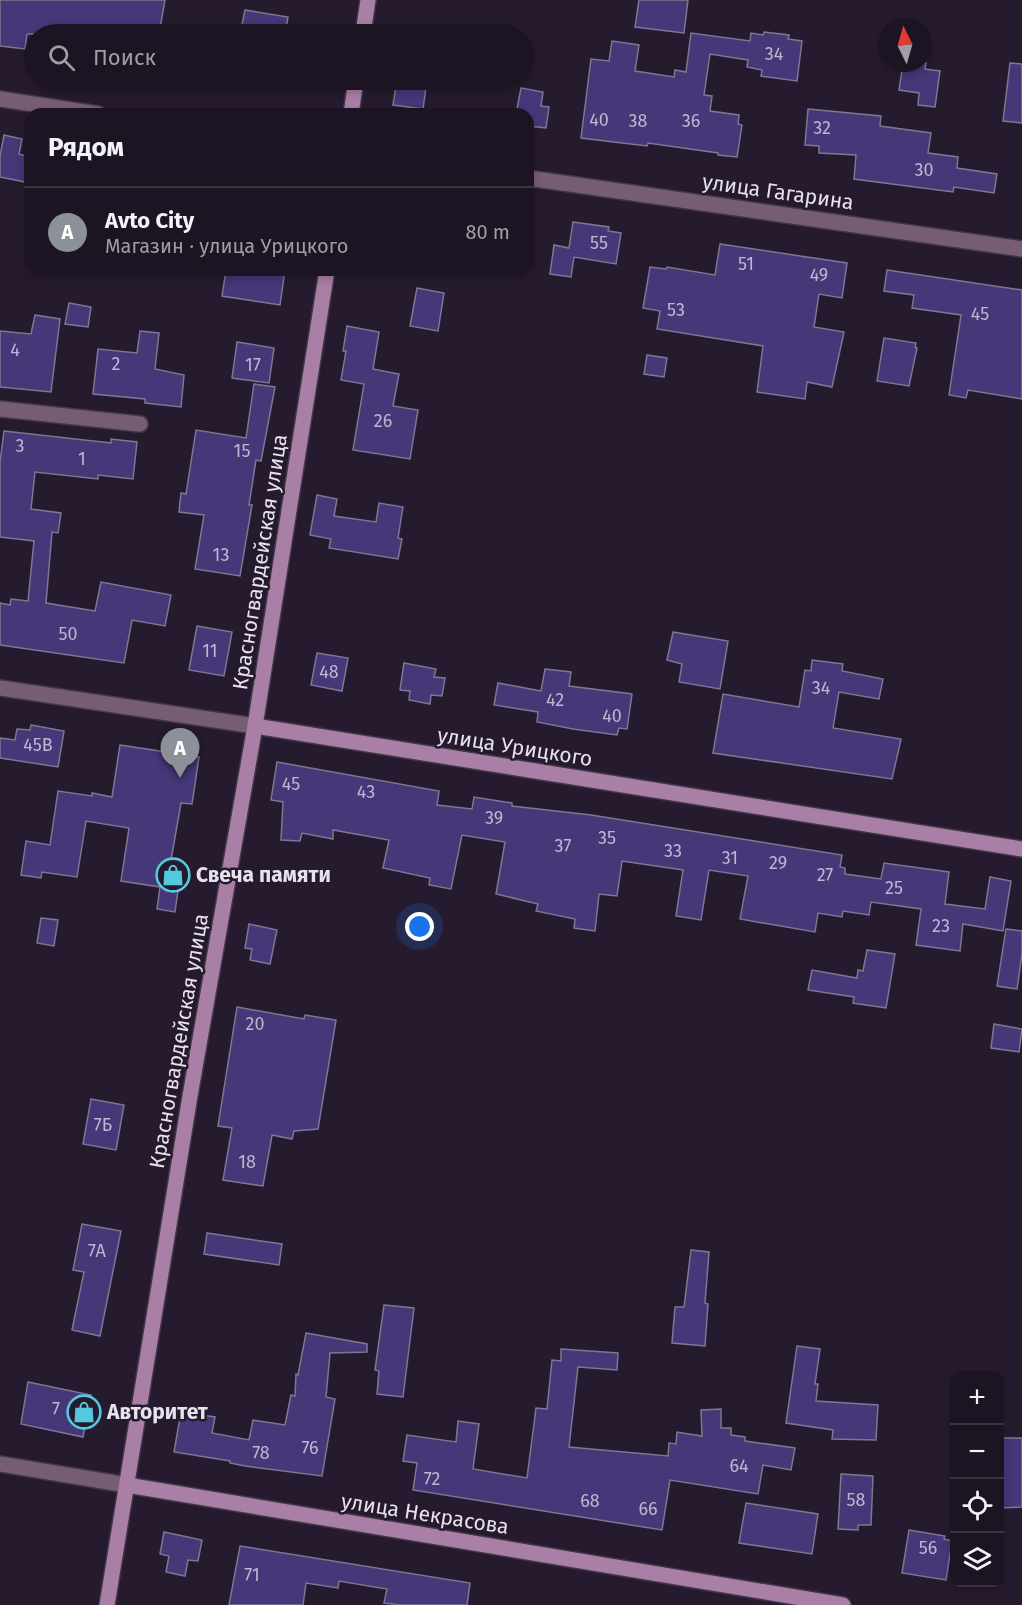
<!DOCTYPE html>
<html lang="ru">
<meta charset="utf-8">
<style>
:root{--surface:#1c1422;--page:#29212f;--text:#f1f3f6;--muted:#a09ea5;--line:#3a3340;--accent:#8c9099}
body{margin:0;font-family:"Fira Sans",sans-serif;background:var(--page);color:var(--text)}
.controls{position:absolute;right:18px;bottom:18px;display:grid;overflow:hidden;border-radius:12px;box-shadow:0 3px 9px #0003}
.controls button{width:54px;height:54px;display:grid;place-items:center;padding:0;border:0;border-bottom:2px solid var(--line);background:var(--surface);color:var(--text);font:30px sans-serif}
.compass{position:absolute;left:878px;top:18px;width:54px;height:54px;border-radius:50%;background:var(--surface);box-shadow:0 3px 9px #0003;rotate:355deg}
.you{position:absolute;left:420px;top:927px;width:21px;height:21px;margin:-15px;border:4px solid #fff;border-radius:50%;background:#1a73e8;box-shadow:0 0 0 9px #1a73e833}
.badge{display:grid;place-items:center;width:39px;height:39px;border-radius:50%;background:var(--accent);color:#fff;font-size:20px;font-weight:700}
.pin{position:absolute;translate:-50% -50px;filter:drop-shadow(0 2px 3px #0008)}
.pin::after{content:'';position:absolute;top:32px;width:21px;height:18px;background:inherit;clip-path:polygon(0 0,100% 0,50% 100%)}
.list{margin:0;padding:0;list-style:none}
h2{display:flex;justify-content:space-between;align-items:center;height:78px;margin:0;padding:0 24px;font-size:26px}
h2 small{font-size:20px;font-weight:400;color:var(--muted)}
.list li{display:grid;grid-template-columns:39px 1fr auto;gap:18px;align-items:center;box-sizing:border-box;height:90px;padding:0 24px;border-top:2px solid var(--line)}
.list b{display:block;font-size:22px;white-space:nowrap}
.list p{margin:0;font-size:20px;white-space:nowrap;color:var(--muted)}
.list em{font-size:20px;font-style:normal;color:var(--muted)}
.icon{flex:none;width:33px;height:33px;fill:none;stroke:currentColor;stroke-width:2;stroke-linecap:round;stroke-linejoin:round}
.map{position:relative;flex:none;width:1022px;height:1605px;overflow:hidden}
.search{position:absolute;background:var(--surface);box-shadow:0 3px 9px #0003;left:24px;top:24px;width:510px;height:66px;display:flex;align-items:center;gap:15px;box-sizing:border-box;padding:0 21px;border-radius:33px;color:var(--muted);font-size:22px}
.panel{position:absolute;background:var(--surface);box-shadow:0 3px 9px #0003;left:24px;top:108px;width:510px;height:168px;border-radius:18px}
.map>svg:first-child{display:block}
</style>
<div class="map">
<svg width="1022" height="1605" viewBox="0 0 1022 1605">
<rect width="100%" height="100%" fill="#261b2e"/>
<g fill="#453778" stroke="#7b7891" stroke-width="1.5">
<path d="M 0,0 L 165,0 L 159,34 L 27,34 L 25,49 L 0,46 Z"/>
<path d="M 639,0 L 688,0 L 684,33 L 635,27 Z"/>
<path d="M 245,10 L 288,17 L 285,34 L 240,34 Z"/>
<path d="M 764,32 L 789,35 L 788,39 L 802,41 L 797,81 L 761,76 L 762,70 L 747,67 L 748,60 L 710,54 L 704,95 L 712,96 L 710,111 L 739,115 L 738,124 L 742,125 L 737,157 L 718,155 L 718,153 L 648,143 L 647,146 L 581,138 L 591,59 L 609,61 L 612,41 L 639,45 L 635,71 L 674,77 L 675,70 L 686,72 L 691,33 L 750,41 L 751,33 L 763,35 Z"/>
<path d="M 903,63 L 926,63 L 925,69 L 940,71 L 935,107 L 918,105 L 919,93 L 899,90 Z"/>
<path d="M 1010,63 L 1022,64 L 1022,123 L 1003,121 Z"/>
<path d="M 397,80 L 427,80 L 423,109 L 393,105 Z"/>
<path d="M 521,88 L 543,92 L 541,106 L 549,107 L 546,128 L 528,126 L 528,114 L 516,114 Z"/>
<path d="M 808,109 L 881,116 L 880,126 L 931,133 L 928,153 L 958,157 L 957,168 L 997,174 L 994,193 L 954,187 L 953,192 L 854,179 L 856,155 L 819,153 L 819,146 L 805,145 Z"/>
<path d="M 4,135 L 22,139 L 19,154 L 26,156 L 25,163 L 30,164 L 30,183 L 0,177 L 0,156 Z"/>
<path d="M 573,222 L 609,227 L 608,231 L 621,233 L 616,264 L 574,257 L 571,277 L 550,274 L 554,245 L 569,248 Z"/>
<path d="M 720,244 L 847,263 L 842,298 L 819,294 L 814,327 L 844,332 L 832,387 L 807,382 L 805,399 L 757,392 L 763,346 L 657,329 L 660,311 L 643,308 L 650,267 L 666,269 L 667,267 L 715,275 Z"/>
<path d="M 226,270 L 285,270 L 280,305 L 222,296 Z"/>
<path d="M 887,270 L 1022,290 L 1022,399 L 968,390 L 966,398 L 949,395 L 961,315 L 912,308 L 914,295 L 884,291 Z"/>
<path d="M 417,288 L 444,293 L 438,331 L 410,326 Z"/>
<path d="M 69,303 L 91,307 L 88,327 L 65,324 Z"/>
<path d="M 35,315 L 60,319 L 51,392 L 0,387 L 0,331 L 31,334 Z"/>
<path d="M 347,326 L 379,332 L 373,369 L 399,374 L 393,406 L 418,410 L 410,459 L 353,450 L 364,384 L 341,380 L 346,351 L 343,351 Z"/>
<path d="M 140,331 L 159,333 L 155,369 L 184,375 L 181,407 L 145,403 L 145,399 L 93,394 L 98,349 L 137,353 Z"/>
<path d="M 884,338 L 916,343 L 915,347 L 917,348 L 909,386 L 877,381 Z"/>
<path d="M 237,342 L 274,348 L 269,383 L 232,378 Z"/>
<path d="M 647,355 L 667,358 L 664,377 L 644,374 Z"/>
<path d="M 254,384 L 275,387 L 261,461 L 256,460 L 249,505 L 252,505 L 240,576 L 195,569 L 204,515 L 179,512 L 181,493 L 186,494 L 196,430 L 246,438 Z"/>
<path d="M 4,431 L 111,443 L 111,439 L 137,442 L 133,479 L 98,475 L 98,479 L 35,472 L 31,509 L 61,513 L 58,533 L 52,532 L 46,603 L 95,611 L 101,582 L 171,595 L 165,626 L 132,620 L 124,663 L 0,645 L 0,603 L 10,605 L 11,599 L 28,601 L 34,541 L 0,537 L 0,462 Z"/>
<path d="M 317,495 L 337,499 L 334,516 L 376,522 L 379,503 L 403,507 L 398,538 L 402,539 L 398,559 L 329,548 L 331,539 L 310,535 Z"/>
<path d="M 197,626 L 232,632 L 224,676 L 189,670 Z"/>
<path d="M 673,632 L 728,641 L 720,689 L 679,682 L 682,664 L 667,660 Z"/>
<path d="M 317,653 L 348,658 L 342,691 L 311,685 Z"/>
<path d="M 812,660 L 843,664 L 842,671 L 883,679 L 879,699 L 839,692 L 833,728 L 901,739 L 892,779 L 713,753 L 723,694 L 799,707 L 805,670 L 811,671 Z"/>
<path d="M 404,663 L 436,669 L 434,677 L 445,678 L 442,696 L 431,695 L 430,704 L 409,700 L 410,691 L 400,690 Z"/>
<path d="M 545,669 L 571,672 L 569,686 L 632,694 L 627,729 L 619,728 L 617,735 L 573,729 L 537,722 L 538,712 L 494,705 L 498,683 L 541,691 Z"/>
<path d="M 31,725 L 64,731 L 58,767 L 0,758 L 0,738 L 15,740 L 17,729 L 30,730 Z"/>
<path d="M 120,745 L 199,757 L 192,804 L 181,803 L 171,860 L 182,862 L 175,912 L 157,909 L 160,887 L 121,881 L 129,828 L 86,821 L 77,877 L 42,872 L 41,878 L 21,875 L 26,841 L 50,845 L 58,791 L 92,796 L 92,793 L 112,797 Z"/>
<path d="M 277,762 L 439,791 L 437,805 L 472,809 L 474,797 L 512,803 L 512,806 L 591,815 L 842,855 L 840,867 L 845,868 L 845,874 L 881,879 L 884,863 L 949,872 L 945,904 L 985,909 L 990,877 L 1011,881 L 1003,931 L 963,924 L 960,951 L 916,945 L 921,909 L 871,902 L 869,915 L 843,911 L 842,917 L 818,913 L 815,932 L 740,919 L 748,876 L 709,870 L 701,920 L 676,916 L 683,870 L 622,861 L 617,896 L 599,894 L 595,931 L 574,928 L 575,919 L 536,911 L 538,904 L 496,894 L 505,842 L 462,835 L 451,889 L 429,885 L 430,878 L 383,868 L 389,840 L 333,830 L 333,839 L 302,833 L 300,841 L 281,840 L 283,802 L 271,800 Z"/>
<path d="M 41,918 L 58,920 L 54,946 L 37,943 Z"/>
<path d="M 249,924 L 277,930 L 270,964 L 250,960 L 252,949 L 245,948 Z"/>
<path d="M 1006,929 L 1022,931 L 1022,954 L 1017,989 L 997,986 Z"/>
<path d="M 867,950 L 895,954 L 886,1008 L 853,1003 L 854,997 L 808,990 L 812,970 L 857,978 L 858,970 L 863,971 Z"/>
<path d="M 237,1007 L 304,1019 L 305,1015 L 336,1020 L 318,1129 L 294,1131 L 292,1139 L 272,1135 L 263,1186 L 223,1180 L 232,1128 L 218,1126 Z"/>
<path d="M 994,1024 L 1022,1029 L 1019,1052 L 991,1048 Z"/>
<path d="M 91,1099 L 124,1105 L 116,1150 L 83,1144 Z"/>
<path d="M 82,1224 L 121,1231 L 100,1336 L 72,1330 L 84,1272 L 73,1270 Z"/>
<path d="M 207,1233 L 282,1244 L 279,1265 L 204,1254 Z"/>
<path d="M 691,1250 L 709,1252 L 705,1303 L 708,1304 L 705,1346 L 672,1343 L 675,1307 L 684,1307 Z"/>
<path d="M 384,1305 L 414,1308 L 403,1397 L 377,1394 L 379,1371 L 375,1370 Z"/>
<path d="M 306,1333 L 367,1344 L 367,1352 L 330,1353 L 326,1397 L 335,1399 L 322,1476 L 245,1466 L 230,1463 L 230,1461 L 174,1452 L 181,1412 L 215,1417 L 212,1433 L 249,1440 L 253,1420 L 285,1425 L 291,1395 L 295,1396 L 296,1374 L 298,1375 Z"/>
<path d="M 797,1346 L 820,1349 L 815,1384 L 818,1384 L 816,1401 L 878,1405 L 876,1440 L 832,1439 L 833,1430 L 786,1423 Z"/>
<path d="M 561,1349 L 618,1353 L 617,1370 L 578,1367 L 569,1447 L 668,1456 L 669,1443 L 676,1444 L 677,1432 L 702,1436 L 701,1410 L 721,1409 L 721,1428 L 731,1428 L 731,1435 L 745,1437 L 745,1441 L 795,1448 L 791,1470 L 763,1465 L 758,1494 L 670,1480 L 662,1530 L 413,1490 L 417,1463 L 403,1461 L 407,1435 L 456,1442 L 458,1421 L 479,1424 L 473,1469 L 527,1478 L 536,1408 L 547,1409 L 552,1360 L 561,1361 Z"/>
<path d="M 28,1382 L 91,1395 L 83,1437 L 21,1424 Z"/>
<path d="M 999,1438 L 1022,1438 L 1022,1507 L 999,1508 Z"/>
<path d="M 841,1474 L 873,1476 L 871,1525 L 858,1525 L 858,1530 L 838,1529 Z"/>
<path d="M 746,1503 L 818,1514 L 812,1554 L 739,1543 Z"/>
<path d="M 909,1530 L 945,1536 L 944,1539 L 952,1541 L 946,1580 L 902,1573 Z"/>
<path d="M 164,1532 L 202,1540 L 198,1561 L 188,1560 L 185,1576 L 166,1572 L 169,1556 L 160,1554 Z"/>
<path d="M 240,1546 L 470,1583 L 467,1605 L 401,1605 L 384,1603 L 387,1589 L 339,1581 L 338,1588 L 306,1583 L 303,1605 L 229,1605 Z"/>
</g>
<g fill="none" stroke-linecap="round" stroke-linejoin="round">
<g stroke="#413749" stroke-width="18">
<g id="street">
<path d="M 0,99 L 98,114"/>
<path d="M 528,178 L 1022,249"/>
<path d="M 0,409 L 140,424"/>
<path d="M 0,688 L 255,726"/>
<path d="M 0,1464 L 127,1485"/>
</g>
</g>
<g stroke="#413749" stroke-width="18">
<g id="secondary">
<path d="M 363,34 L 368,0"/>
<path d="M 351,114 L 356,80"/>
<path d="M 255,726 L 1022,849"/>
<path d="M 127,1485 L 843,1605"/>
<path d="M 107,1605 L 190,1096 L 255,726 L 327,270"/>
</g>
</g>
<use href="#street" stroke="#775d74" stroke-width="15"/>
<use href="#secondary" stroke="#a97fa5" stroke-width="15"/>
</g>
<defs>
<g id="shop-ring" transform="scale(1.725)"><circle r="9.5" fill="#261b2e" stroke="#55cadf" stroke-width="1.5"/><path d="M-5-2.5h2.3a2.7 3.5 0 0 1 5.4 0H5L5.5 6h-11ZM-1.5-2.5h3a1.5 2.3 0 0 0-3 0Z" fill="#55cadf"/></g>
</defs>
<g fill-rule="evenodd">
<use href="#shop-ring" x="173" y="875"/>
<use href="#shop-ring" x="84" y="1412"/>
</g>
<g text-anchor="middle" stroke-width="5" stroke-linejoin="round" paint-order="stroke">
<g font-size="18" fill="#bfb6d0">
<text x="774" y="60">34</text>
<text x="599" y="126">40</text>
<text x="638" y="127">38</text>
<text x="691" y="127">36</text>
<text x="822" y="134">32</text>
<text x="924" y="176">30</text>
<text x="599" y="249">55</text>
<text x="746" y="270">51</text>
<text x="819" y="281">49</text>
<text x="676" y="316">53</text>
<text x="980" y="320">45</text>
<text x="15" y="356">4</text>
<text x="116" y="370">2</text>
<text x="253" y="371">17</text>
<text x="383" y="427">26</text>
<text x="20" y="452">3</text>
<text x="242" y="457">15</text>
<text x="82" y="465">1</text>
<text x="221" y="561">13</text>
<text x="68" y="640">50</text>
<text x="210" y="657">11</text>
<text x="329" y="678">48</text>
<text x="821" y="694">34</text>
<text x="555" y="706">42</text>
<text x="612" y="722">40</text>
<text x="38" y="751">45В</text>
<text x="291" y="790">45</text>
<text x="366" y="798">43</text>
<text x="494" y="824">39</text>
<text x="607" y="844">35</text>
<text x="563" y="852">37</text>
<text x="673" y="857">33</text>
<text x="730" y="864">31</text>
<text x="778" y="869">29</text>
<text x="825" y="881">27</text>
<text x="894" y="894">25</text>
<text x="941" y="932">23</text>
<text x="255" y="1030">20</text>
<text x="103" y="1131">7Б</text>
<text x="247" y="1168">18</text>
<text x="97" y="1257">7А</text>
<text x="56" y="1415">7</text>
<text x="310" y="1454">76</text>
<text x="261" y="1459">78</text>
<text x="739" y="1472">64</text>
<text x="432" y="1485">72</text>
<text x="856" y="1506">58</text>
<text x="590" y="1507">68</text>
<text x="648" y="1515">66</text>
<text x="928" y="1554">56</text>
<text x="252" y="1581">71</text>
</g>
<g font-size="21" fill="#e8e1ee" stroke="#261b2e">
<text transform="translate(778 192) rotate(8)" y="7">улица Гагарина</text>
<text transform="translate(260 562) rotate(-81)" y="7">Красногвардейская улица</text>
<text transform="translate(515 747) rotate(9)" y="7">улица Урицкого</text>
<text transform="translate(179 1041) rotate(-80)" y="7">Красногвардейская улица</text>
<text transform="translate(425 1514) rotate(9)" y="7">улица Некрасова</text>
</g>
<g font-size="21" font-weight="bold" fill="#e8e1ee" stroke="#261b2e" text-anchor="start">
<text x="196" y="882">Свеча памяти</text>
<text x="107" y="1419">Авторитет</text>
</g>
</g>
</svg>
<div class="controls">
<button>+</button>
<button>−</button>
<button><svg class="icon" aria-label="locate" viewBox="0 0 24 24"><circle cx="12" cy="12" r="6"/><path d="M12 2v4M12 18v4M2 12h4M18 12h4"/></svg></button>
<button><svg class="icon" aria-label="layers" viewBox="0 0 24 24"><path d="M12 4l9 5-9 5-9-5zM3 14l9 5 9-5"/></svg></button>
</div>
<svg class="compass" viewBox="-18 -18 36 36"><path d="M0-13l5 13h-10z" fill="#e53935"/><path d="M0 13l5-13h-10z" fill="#a09ea5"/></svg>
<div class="you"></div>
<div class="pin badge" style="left:180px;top:778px">A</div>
<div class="search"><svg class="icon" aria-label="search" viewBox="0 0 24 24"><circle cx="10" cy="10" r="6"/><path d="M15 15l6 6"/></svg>Поиск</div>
<section class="panel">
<h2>Рядом<small></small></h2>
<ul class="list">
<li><span class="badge">A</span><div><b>Avto City</b><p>Магазин · улица Урицкого</p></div><em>80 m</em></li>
</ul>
</section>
</div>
